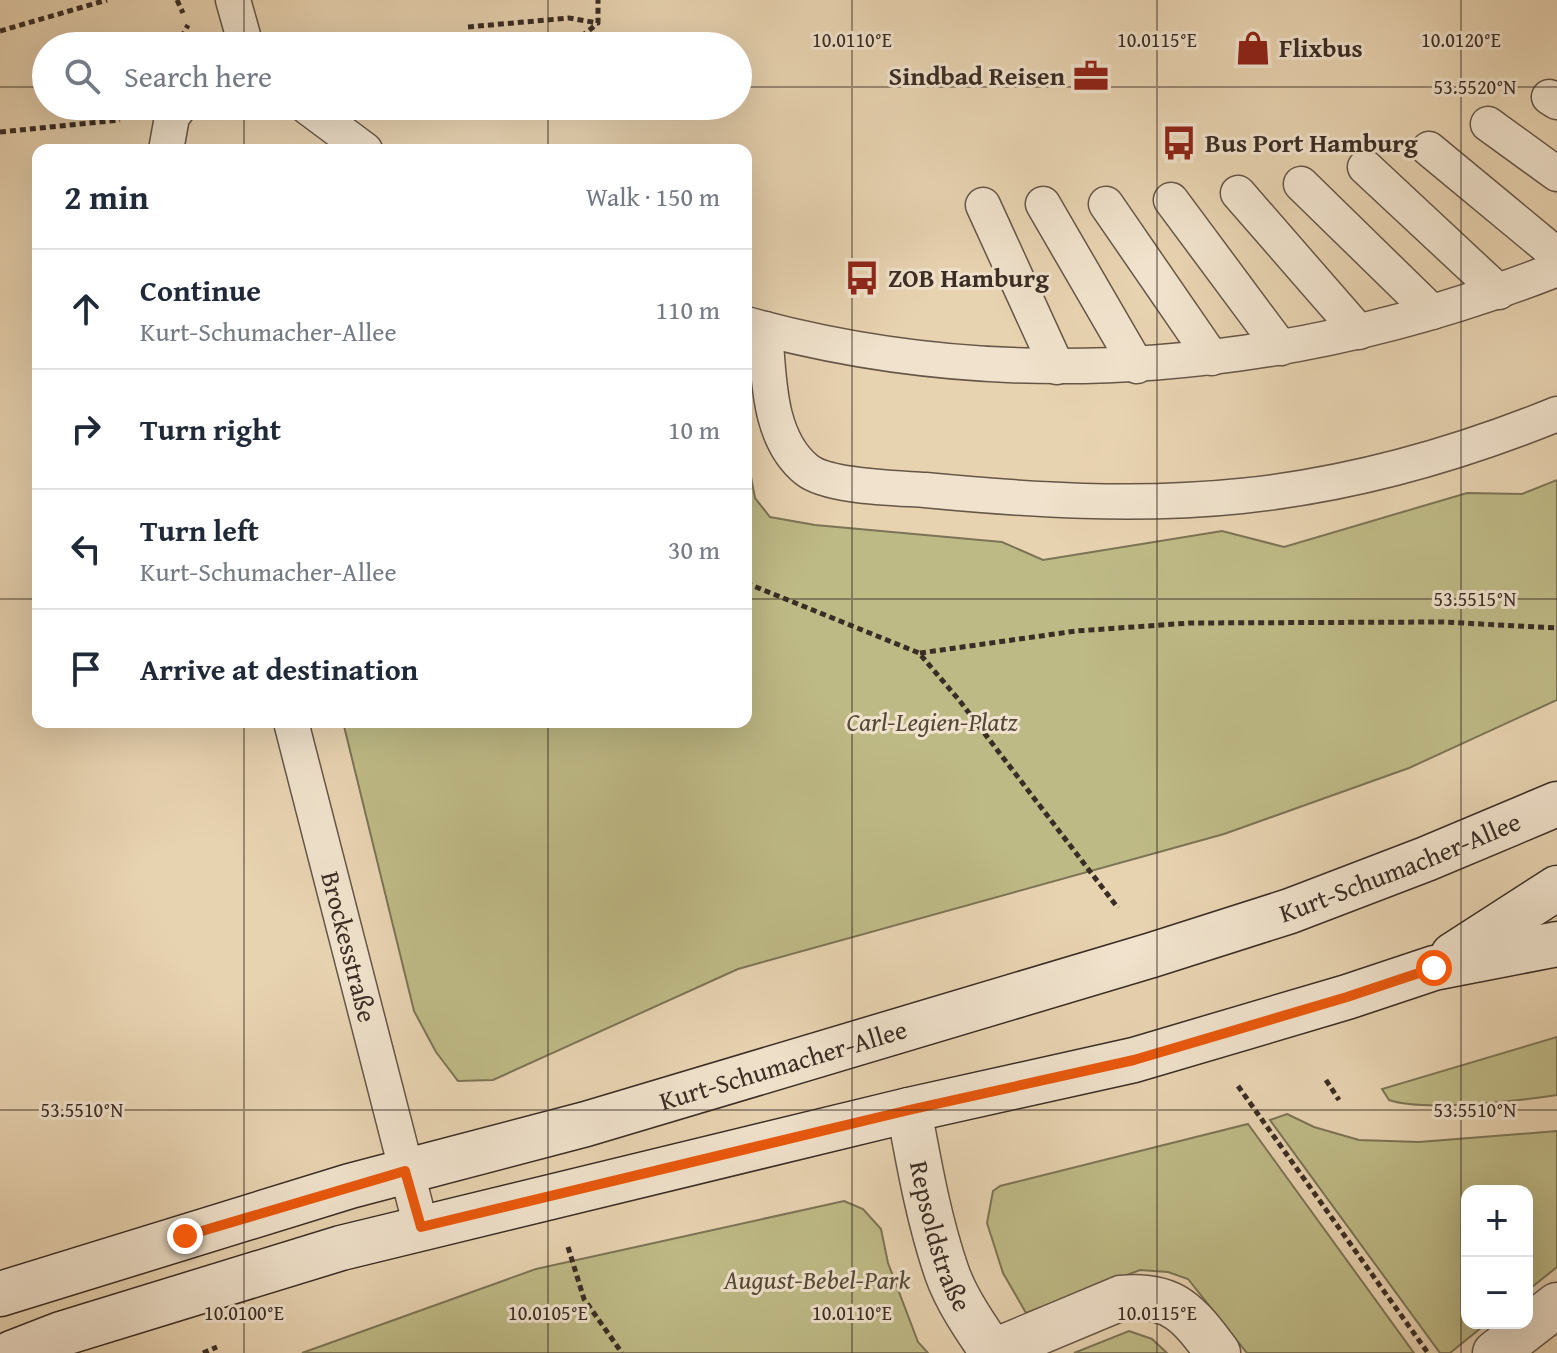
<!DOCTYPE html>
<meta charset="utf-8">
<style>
:root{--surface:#fff;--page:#f6f6f7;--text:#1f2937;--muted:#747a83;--line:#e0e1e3}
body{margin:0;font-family:"Gentium Book Plus",serif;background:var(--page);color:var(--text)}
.controls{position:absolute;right:24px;bottom:24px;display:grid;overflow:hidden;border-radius:16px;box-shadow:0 8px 32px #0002}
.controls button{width:72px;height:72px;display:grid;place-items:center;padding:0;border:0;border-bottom:2px solid var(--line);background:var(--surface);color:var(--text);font:40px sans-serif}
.stop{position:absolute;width:24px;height:24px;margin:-18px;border:6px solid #ea580c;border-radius:50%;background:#fff}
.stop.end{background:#ea580c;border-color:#fff;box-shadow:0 2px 8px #0008}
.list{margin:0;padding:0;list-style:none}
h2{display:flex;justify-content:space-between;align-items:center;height:104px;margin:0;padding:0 32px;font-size:34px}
h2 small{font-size:26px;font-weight:400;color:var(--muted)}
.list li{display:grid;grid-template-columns:52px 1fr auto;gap:24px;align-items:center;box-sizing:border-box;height:120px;padding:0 32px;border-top:2px solid var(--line)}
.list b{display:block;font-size:30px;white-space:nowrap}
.list p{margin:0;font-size:26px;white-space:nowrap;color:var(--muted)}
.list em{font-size:26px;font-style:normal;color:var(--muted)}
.icon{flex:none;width:44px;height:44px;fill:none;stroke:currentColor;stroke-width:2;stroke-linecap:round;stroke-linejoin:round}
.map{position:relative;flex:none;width:1557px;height:1353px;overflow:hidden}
.search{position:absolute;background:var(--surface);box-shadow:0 8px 32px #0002;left:32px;top:32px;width:720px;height:88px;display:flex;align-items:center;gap:20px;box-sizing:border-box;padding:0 28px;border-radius:44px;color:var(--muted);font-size:30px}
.panel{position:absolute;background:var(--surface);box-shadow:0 8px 32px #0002;left:32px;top:144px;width:720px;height:584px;border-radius:16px}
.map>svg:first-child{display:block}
</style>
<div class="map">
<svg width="1557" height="1353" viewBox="0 0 1557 1353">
<rect width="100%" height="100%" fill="#e8d3b1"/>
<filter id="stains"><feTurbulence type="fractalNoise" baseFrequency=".0025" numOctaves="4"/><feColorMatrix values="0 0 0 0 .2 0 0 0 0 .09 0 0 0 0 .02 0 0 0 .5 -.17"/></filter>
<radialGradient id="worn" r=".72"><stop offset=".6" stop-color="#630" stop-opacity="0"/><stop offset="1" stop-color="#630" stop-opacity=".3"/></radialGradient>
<g fill="#beba86" stroke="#7c7456" stroke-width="2">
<path d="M 746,451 L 755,498 L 770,517 L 815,525 L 1002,542 L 1043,560 L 1222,531 L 1284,547 L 1467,493 L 1522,494 L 1557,480 L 1557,700 L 1409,768 L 1224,834 L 738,969 L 493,1080 L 458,1081 L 436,1052 L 414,1011 L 343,722 L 746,722 Z"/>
<path d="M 1557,1037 L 1557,1095 C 1519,1101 1424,1112 1389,1100 L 1382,1089 Z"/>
<path d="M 1287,1114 L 1314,1127 L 1359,1140 L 1419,1142 L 1557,1131 L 1557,1267 L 1527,1291 L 1527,1191 L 1467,1191 L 1467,1323 L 1487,1323 L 1450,1353 L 1440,1353 L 1270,1120 Z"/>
<path d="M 1248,1124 L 1414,1353 L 1247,1353 L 1188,1279 L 1168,1272 L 1140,1270 L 1026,1313 L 1003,1273 L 987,1223 L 993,1191 L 1000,1186 Z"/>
<path d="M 844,1201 L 863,1209 L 881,1229 L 888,1263 L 918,1342 L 928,1353 L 302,1353 L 536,1269 Z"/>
<path d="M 1129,1331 L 1152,1339 L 1167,1353 L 1074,1353 Z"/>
</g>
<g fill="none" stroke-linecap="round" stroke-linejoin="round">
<g stroke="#665648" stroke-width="37">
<g id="lane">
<path d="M 233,0 L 246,46"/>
<path d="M 1549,97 L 1557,102"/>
<path d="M 306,106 L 365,150"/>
<path d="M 1488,124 L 1557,174"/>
<path d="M 1429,149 L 1557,255"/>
<path d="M 166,150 L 172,117 L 180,106"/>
<path d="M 1365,167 L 1499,292"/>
<path d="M 1301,184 L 1432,312"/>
<path d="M 1238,193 L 1359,332"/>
<path d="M 1171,200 L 1281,348"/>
<path d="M 1043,204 L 1137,366"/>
<path d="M 1106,204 L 1212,358"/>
<path d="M 983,205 L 1057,367"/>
<path d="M 746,324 C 1014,398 1300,371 1557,269"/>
<path d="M 765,329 C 769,375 767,438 807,470 C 828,487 897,488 925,490 C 1029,500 1136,507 1241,496 C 1349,485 1456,455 1557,414"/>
<path id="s1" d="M 291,722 L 421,1227"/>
</g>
</g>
<g stroke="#665648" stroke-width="47">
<g id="street">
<path id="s2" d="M 909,1110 C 919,1164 929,1221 947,1273 C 957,1301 976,1328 993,1353"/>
<path d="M 992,1352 L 1121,1298 C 1173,1293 1189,1314 1218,1353"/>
<path d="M 1495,1353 L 1557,1305"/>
</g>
</g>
<g stroke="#3a2d25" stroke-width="47">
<g id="secondary">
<path d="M 1453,955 L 1557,888"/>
<path id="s3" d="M 0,1294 L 350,1186 L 586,1124 L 1152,955 L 1290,911 L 1426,859 L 1557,804"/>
<path d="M 12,1353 L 61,1334 L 341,1248 L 909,1110 L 1134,1060 L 1347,997 L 1434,968 L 1557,944"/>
</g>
</g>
<g stroke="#3a2d25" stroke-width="5" stroke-dasharray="6 4" stroke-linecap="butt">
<path d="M 177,0 L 183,13"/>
<path d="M 468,27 L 569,18 L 598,23 L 598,0"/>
<path d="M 0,31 L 107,0"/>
<path d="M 177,46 L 188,25"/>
<path d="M 544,46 L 572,44 L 597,24"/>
<path d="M 0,132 L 120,120"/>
<path d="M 746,583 L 919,653 L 959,700 L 1118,908"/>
<path d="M 920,653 L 1076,631 L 1190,623 L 1443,622 L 1557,628"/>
<path d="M 1326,1080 L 1339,1100"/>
<path d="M 1238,1086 L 1428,1353"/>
<path d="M 568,1247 L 584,1299 L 622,1353"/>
<path d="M 203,1353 L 217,1347"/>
</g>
<use href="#lane" stroke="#f0e2cc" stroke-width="34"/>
<use href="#street" stroke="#f0e2cc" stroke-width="44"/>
<use href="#secondary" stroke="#f0e2cc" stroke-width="44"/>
</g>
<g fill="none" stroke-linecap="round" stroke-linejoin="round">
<path stroke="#ea580c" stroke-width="10" d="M 185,1236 L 405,1171 L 421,1227 L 909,1110 L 1134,1060 L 1347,997 L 1434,968"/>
</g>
<path fill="none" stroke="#3a2d25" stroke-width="2" stroke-opacity="0.45" d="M 244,0 L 244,46M 548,0 L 548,46M 852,0 L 852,1353M 1157,0 L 1157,1353M 1461,0 L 1461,1353M 0,87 L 46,87M 738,87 L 1557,87M 244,106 L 244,150M 548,106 L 548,150M 0,599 L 38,599M 746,599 L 1557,599M 244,722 L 244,1353M 548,722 L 548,1353M 0,1110 L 1557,1110"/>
<defs>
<g id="shop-bare" transform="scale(2.76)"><path d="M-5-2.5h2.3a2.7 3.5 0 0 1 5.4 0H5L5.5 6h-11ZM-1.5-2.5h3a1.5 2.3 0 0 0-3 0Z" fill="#8f2418" stroke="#f0e2cc" stroke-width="2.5" paint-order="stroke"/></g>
<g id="office-bare" transform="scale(2.76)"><path d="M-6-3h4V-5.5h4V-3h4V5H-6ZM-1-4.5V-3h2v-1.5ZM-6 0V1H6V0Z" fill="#8f2418" stroke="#f0e2cc" stroke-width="2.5" paint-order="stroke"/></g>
<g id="bus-bare" transform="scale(2.76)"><path d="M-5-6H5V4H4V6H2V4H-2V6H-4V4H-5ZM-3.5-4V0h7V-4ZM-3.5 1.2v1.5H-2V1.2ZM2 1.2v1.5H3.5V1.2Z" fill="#8f2418" stroke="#f0e2cc" stroke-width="2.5" paint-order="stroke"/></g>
</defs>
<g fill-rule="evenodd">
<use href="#shop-bare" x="1253" y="48"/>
<use href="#office-bare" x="1091" y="76"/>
<use href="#bus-bare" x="1179" y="143"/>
<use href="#bus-bare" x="862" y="278"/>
</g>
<g text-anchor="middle" stroke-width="6" stroke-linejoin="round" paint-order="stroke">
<g font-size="26" font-weight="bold" fill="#3a2d25" stroke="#f0e2cc" text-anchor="start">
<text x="1279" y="57">Flixbus</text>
<text x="1065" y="85" text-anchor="end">Sindbad Reisen</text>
<text x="1205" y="152">Bus Port Hamburg</text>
<text x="888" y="287">ZOB Hamburg</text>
</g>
<g font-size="26" font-style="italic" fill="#544938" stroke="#f0e2cc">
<text x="932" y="731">Carl-Legien-Platz</text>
<text x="817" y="1289">August-Bebel-Park</text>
</g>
<g font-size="26" fill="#3a2d25" stroke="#f0e2cc">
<text dy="9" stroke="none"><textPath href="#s3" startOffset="1464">Kurt-Schumacher-Allee</textPath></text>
<text dy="9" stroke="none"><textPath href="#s1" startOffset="232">Brockesstraße</textPath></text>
<text dy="9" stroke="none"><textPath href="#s3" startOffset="816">Kurt-Schumacher-Allee</textPath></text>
<text dy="9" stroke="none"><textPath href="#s2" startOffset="130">Repsoldstraße</textPath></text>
</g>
</g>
<g font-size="20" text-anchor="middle" fill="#3a2d25" stroke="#f0e2cc" stroke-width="6" stroke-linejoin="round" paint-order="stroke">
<text x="852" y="47">10.0110°E</text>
<text x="1157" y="47">10.0115°E</text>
<text x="1461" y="47">10.0120°E</text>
<text x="1475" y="94">53.5520°N</text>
<text x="1475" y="606">53.5515°N</text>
<text x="82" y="1117">53.5510°N</text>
<text x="1475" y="1117">53.5510°N</text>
<text x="244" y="1320">10.0100°E</text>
<text x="548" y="1320">10.0105°E</text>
<text x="852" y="1320">10.0110°E</text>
<text x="1157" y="1320">10.0115°E</text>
</g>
<rect width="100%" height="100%" filter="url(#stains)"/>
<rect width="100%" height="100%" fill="url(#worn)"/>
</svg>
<div class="controls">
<button>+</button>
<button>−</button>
</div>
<div class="stop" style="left:1434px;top:968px"></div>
<div class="stop end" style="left:185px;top:1236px"></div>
<div class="search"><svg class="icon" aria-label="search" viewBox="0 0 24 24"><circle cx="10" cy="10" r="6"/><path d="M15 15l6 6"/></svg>Search here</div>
<section class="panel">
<h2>2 min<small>Walk · 150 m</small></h2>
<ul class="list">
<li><svg class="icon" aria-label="ahead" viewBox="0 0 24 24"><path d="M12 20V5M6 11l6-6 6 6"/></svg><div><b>Continue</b><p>Kurt-Schumacher-Allee</p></div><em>110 m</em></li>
<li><svg class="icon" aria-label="right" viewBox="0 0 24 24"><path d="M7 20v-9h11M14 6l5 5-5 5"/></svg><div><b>Turn right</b></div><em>10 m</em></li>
<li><svg class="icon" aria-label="left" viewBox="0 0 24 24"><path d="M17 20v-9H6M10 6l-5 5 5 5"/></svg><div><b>Turn left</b><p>Kurt-Schumacher-Allee</p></div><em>30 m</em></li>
<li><svg class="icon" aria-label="arrive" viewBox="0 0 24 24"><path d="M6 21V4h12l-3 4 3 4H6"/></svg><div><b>Arrive at destination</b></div></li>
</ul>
</section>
</div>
